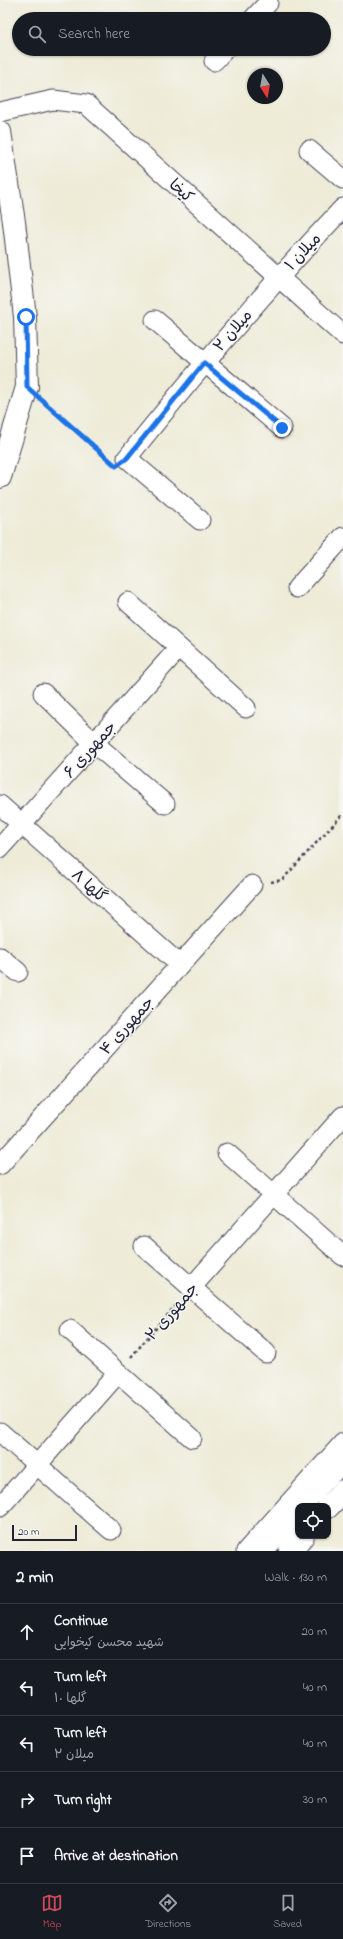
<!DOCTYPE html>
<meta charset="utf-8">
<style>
:root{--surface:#171b24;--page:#242831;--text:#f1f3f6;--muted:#9ea1a6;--line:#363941;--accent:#d1495b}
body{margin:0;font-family:"Indie Flower","Playpen Sans Arabic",sans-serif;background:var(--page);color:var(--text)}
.controls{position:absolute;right:12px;bottom:12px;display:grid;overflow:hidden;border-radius:8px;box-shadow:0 1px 3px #0004}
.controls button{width:36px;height:36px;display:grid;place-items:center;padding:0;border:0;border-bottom:1px solid var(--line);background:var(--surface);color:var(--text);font:20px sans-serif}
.compass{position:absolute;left:247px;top:68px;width:36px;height:36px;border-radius:50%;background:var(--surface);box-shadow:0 1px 3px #0004;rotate:169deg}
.scale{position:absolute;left:12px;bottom:10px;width:65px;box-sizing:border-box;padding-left:4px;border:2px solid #22223b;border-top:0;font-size:11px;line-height:14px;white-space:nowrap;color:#22223b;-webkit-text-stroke:3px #f6f6f2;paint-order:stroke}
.stop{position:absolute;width:12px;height:12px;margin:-9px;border:3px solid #1a73e8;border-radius:50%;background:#fff}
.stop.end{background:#1a73e8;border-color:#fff;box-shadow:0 1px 4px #0008}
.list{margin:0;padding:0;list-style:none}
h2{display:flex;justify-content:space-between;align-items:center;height:52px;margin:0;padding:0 16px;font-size:17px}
h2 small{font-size:13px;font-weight:400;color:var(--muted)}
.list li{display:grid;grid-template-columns:26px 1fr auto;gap:12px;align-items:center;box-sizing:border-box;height:56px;padding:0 16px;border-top:1px solid var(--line)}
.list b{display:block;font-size:15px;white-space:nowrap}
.list p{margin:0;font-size:13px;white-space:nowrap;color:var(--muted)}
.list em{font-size:13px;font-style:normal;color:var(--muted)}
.icon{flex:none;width:22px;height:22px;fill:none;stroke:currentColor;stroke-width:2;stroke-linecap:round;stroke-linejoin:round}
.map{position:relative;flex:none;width:343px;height:1551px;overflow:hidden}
.search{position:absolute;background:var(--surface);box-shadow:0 1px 3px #0004;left:12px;right:12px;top:12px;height:44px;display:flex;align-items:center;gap:10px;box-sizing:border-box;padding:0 14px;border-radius:22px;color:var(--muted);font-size:15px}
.sheet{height:332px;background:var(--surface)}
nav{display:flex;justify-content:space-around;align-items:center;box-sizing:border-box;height:56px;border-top:1px solid var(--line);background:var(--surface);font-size:11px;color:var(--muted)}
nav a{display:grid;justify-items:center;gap:2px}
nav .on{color:var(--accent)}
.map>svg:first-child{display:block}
</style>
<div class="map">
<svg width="343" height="1551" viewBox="0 0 343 1551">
<rect width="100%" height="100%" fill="#f6f6f2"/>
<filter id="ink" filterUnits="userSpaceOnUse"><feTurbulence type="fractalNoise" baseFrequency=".025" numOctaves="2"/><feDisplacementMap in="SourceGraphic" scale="8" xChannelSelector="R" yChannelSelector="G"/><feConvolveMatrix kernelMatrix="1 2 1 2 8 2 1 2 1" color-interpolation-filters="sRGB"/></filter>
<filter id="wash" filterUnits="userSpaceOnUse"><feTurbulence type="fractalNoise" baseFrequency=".012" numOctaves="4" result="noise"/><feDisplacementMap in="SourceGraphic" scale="16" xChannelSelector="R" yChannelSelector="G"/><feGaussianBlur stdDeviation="0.9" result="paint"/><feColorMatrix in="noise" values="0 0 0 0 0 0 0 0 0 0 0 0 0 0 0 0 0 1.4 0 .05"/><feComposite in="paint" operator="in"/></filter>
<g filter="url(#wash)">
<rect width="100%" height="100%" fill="#eeebd7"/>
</g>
<g filter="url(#ink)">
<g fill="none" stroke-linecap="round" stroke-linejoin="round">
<g stroke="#414052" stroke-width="21">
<g id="minor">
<path d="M 253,19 L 268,3 L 268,0"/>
<path d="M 214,61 L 225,49"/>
<path d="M 0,112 L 53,100 L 86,104 L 343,335"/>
<path d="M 309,150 L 343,179"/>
<path d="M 155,320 L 282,428"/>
<path d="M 200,520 L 127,458 C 196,372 267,288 343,208"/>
<path d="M 297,588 L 343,537"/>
<path d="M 128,602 L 246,708"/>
<path d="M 43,693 L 94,743 L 165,804"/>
<path d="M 0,805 L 180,965"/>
<path d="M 0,848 L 178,649"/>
<path d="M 0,957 L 18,972"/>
<path d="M 227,1153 L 343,1256"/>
<path d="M 0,1165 L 252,885"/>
<path d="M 144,1246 L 266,1353"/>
<path d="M 191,1288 L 343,1116"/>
<path d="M 70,1330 L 192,1438"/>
<path d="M 0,1432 L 111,1530"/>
<path d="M 0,1507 L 118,1373"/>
<path d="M 246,1551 L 343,1443"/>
</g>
</g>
<g stroke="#414052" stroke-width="24">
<g id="tertiary">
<path d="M 0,132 L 14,222 L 25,317 L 27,387 L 0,477"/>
<path d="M 301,1506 L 322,1481 L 343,1461"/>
<path d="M 328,1507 L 343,1491"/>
<path d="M 262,1551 L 298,1509"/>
<path d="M 290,1551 L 303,1536"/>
</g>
</g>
<g stroke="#414052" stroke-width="2.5" stroke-dasharray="3 3" stroke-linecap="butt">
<path d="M 45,403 L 107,458"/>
<path d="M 271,882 L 282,880 L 343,814"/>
<path d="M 131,1357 L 178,1303"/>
</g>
<use href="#minor" stroke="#fff" stroke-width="19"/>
<use href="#tertiary" stroke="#fff" stroke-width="22"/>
</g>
</g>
<g fill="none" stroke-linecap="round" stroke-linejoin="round" filter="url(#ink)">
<path stroke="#1a73e8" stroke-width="5" d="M 26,317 L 27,387 L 116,466 L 127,458 L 204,363 L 282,428"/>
</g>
<g text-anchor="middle" stroke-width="3" stroke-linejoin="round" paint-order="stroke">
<g font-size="16" fill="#22223b" stroke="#f6f6f2">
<text transform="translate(182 190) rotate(42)" y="6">کیخا</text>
<text transform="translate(302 251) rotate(-47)" y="6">میلان ۱</text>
<text transform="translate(232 330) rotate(-49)" y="6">میلان ۲</text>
<text transform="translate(89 749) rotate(-48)" y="6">جمهوری ۶</text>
<text transform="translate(90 885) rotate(42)" y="6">گلها ۸</text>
<text transform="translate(126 1025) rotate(-48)" y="6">جمهوری ۴</text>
<text transform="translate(171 1311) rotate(-49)" y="6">جمهوری ۲</text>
</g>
</g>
</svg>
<div class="controls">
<button><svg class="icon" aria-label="locate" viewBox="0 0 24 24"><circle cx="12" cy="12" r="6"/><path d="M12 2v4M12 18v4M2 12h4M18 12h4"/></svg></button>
</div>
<svg class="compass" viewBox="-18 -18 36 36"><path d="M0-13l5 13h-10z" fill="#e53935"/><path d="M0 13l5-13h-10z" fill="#9ea1a6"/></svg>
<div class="scale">20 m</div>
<div class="stop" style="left:26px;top:317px"></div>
<div class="stop end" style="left:282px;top:428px"></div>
<div class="search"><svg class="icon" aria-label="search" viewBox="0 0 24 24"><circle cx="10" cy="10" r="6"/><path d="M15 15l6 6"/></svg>Search here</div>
</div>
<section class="sheet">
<h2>2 min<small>Walk · 130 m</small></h2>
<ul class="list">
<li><svg class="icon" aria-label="ahead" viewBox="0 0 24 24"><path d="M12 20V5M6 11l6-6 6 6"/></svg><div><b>Continue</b><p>شهید محسن کیخوایی</p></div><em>20 m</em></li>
<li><svg class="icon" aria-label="left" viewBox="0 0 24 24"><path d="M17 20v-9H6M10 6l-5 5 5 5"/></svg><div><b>Turn left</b><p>گلها ۱۰</p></div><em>40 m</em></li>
<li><svg class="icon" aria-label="left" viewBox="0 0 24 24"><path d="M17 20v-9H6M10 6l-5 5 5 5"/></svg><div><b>Turn left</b><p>میلان ۲</p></div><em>40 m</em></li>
<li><svg class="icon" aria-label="right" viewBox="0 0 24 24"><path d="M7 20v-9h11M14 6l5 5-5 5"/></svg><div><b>Turn right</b></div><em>30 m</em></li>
<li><svg class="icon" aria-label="arrive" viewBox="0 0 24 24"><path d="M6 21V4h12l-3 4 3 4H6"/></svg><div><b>Arrive at destination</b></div></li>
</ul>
</section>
<nav>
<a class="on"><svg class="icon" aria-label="map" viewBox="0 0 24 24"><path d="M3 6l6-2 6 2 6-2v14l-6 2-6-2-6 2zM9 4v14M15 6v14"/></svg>Map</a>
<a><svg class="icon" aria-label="directions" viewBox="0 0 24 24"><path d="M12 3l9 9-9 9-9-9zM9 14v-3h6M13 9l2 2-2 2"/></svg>Directions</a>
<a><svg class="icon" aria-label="saved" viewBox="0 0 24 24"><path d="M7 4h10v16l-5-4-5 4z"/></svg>Saved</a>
</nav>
